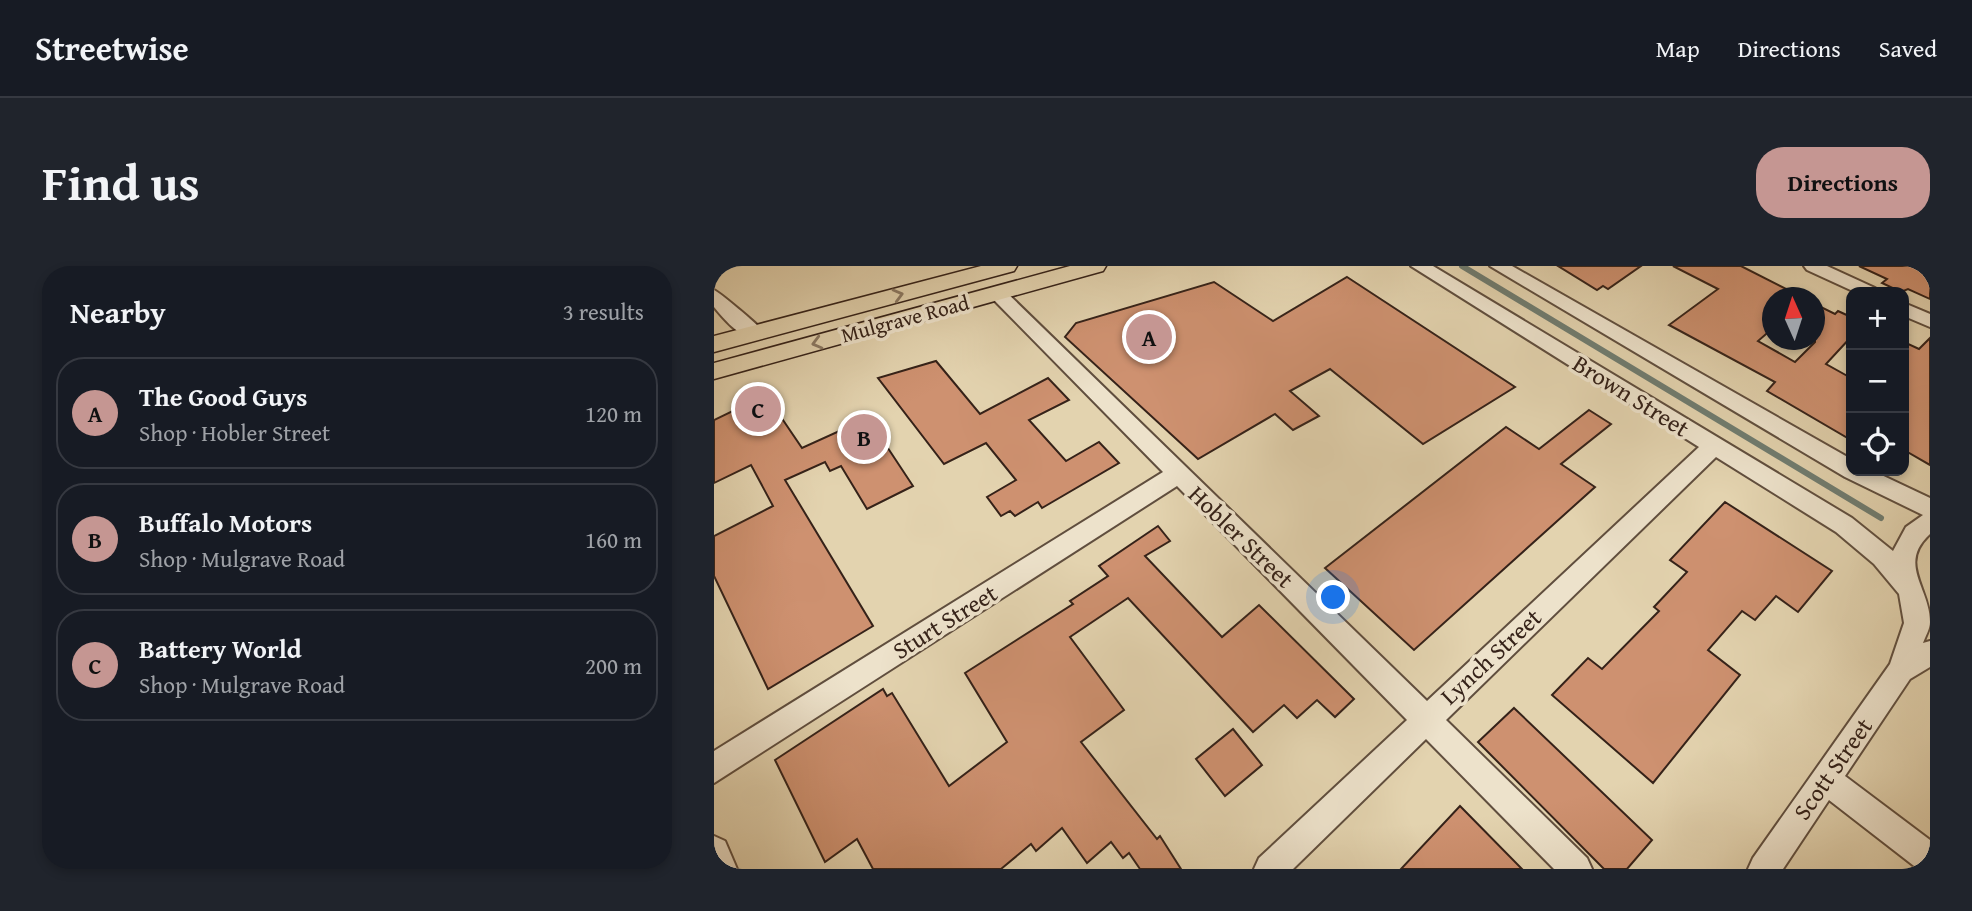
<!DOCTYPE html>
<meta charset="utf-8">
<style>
:root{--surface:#171b24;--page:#20242c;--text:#f1f3f6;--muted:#9ea1a6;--line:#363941;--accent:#c59692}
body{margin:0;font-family:"Gentium Book Plus",serif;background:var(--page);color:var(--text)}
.controls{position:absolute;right:21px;top:21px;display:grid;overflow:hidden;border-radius:14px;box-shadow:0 4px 10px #0003}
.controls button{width:63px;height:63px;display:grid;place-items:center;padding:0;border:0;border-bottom:2px solid var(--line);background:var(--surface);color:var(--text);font:35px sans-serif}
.compass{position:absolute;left:1048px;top:21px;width:63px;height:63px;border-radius:50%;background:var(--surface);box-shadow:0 4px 10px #0003;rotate:357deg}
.you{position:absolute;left:620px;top:332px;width:24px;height:24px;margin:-18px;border:5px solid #fff;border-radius:50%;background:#1a73e8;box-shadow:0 0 0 10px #1a73e833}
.badge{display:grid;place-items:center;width:46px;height:46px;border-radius:50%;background:var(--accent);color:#111;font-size:23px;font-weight:700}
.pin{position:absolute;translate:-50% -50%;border:4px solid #fff;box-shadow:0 2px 7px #0006}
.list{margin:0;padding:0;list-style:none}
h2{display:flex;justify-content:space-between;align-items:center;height:91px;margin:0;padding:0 28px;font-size:30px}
h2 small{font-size:23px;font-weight:400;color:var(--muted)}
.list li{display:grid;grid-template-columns:46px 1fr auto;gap:21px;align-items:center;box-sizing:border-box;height:112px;margin:0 14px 14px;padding:0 14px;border:2px solid var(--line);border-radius:28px}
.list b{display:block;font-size:26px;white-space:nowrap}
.list p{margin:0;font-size:23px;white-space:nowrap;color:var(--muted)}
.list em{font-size:23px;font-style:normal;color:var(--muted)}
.icon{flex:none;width:38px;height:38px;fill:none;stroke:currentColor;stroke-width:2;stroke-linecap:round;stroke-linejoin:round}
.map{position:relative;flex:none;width:1216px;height:603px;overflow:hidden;border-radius:28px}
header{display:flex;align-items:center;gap:42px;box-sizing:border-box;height:98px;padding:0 35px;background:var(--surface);border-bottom:2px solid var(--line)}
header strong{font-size:33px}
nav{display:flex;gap:38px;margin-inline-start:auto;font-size:24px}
.intro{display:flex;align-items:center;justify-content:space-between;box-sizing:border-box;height:168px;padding:0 42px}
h1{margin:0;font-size:49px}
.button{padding:18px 32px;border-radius:28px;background:var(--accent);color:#111;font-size:24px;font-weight:700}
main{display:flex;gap:42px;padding:0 42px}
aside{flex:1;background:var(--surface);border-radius:28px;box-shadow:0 4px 10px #0003}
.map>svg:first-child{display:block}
</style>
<header>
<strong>Streetwise</strong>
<nav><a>Map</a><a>Directions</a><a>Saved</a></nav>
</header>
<div class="intro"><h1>Find us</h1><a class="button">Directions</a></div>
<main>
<aside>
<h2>Nearby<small>3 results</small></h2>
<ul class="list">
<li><span class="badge">A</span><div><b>The Good Guys</b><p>Shop · Hobler Street</p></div><em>120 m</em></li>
<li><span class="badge">B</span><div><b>Buffalo Motors</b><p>Shop · Mulgrave Road</p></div><em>160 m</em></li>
<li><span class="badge">C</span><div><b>Battery World</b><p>Shop · Mulgrave Road</p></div><em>200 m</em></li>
</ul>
</aside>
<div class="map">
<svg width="1216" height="603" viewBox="0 0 1216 603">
<rect width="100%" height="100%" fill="#e3d3af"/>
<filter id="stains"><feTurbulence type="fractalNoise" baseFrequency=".00286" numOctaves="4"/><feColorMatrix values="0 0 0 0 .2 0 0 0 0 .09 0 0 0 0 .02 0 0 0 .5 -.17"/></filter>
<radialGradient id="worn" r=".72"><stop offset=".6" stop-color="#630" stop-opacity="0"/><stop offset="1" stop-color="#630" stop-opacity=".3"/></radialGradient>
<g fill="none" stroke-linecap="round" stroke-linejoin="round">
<path stroke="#6f7c70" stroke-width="6" d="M 748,0 L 1167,252"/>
</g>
<g fill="#ce9170" stroke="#352219" stroke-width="2">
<path d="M 844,0 L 927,0 L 894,23 L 889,20 L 883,24 Z"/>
<path d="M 959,0 L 1027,0 L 1090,32 L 1059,32 L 1059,62 L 1044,75 L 1081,96 L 1101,76 L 1101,38 L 1121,48 L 1124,45 L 1137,51 L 1137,71 L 1112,98 L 1137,112 L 1137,174 L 1053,125 L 1061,116 L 955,59 L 1004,23 Z"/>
<path d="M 1145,0 L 1216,0 L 1216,33 L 1194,23 L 1187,26 L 1168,17 L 1173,13 Z"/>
<path d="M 633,11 L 801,121 L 709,178 L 616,103 L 576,125 L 605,150 L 579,164 L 561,148 L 484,193 L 351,71 L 362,57 L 500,16 L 559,55 Z"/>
<path d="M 1216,72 L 1216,199 L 1190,184 L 1190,76 L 1205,83 Z"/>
<path d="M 222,95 L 266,148 L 334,112 L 355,134 L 315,154 L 352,195 L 385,176 L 405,197 L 328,242 L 324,236 L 301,250 L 296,245 L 287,250 L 273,231 L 302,214 L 272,177 L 230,198 L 164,112 Z"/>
<path d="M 52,129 L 88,182 L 154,152 L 199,220 L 153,243 L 127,200 L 116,205 L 111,196 L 71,214 L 159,360 L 54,423 L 0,310 L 0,270 L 59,240 L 37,199 L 0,217 L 0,154 Z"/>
<path d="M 875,144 L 897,158 L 847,198 L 881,221 L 700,384 L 611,302 L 792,161 L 825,183 Z"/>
<path d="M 1011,236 L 1118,305 L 1084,346 L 1062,330 L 1041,354 L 1028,345 L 994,384 L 1026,409 L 939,517 L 838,429 L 874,392 L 888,403 L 945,345 L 940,341 L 973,306 L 956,294 Z"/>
<path d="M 444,260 L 456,275 L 431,290 L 508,371 L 545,339 L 640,433 L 621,451 L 603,434 L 583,452 L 570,439 L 539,466 L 414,332 L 356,371 L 410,444 L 367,476 L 443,573 L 446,570 L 467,603 L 426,603 L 415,587 L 409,592 L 397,576 L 373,597 L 348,562 L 322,585 L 317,578 L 287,603 L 159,603 L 143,573 L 111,596 L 61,494 L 169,423 L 173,430 L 178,427 L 235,520 L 293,476 L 251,407 L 359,338 L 356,335 L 394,310 L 385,300 Z"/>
<path d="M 800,442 L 938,574 L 913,603 L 890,603 L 764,476 Z"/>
<path d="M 519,463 L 548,499 L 511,530 L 482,493 Z"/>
<path d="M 746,540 L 808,603 L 687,603 Z"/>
</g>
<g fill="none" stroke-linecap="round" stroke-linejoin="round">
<g stroke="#604e3e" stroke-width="4">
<g id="minor">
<path d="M 0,0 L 12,0 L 6,7 L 0,8 Z"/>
<path d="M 697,0 L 719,0 L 1138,252 L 1179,285 L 1192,261 L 1209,249 L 1131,211 L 776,0 L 798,0 L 1137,193 L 1137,205 L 1159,205 L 1216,232 L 1216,268 C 1183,298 1216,322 1216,356 C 1216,363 1211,371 1209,377 L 1216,375 L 1216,401 L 1196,413 L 1131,510 L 1216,574 L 1216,603 L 1204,603 L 1115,534 L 1069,603 L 1034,603 L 1039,592 L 1176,398 L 1190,357 L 1185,328 L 1160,298 L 1122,266 L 1002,191 L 732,454 L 873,592 L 878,603 L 840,603 L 712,473 L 579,603 L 540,603 L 545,592 L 693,454 L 463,220 L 0,517 L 0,485 L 449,206 L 277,31 L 274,27 L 277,23 L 289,23 L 713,435 L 985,181 Z"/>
<path d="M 1090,0 L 1113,0 L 1161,22 L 1164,26 L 1141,26 L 1093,4 Z"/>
<path d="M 0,24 C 5,26 47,61 51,67 L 48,71 C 29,77 11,54 0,41 Z"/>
<path d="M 1190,37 L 1216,48 L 1216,61 L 1190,50 Z"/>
<path d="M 0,570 L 11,575 L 23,603 L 0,603 Z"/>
</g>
</g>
<g stroke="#352219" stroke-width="3">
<g id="major">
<path d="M 267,0 L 303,0 L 300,5 L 0,86 L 0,70 Z"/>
<path d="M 356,0 L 392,0 L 389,5 L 0,113 L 0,97 Z"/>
</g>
</g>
<use href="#minor" fill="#ede2cb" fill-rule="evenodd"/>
<use href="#major" fill="#e3d3af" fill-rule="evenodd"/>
</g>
<defs><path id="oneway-chevron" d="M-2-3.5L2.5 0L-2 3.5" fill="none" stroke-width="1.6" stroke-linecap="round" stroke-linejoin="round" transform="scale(1.75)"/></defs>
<g stroke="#8c7a64">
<use href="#oneway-chevron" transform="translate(184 29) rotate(-15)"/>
<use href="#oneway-chevron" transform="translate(103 77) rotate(165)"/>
</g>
<g text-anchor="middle" stroke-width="7" stroke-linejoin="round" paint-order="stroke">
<g font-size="21" fill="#352219" stroke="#ede2cb">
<text transform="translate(191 53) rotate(-15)" y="7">Mulgrave Road</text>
</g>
<g font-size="24" fill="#352219" stroke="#ede2cb">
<text transform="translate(917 130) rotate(32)" y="8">Brown Street</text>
<text transform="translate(527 271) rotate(44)" y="8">Hobler Street</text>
<text transform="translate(231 356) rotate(-32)" y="8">Sturt Street</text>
<text transform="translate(777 391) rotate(-43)" y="8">Lynch Street</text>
<text transform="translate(1119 503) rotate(-55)" y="8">Scott Street</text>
</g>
</g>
<rect width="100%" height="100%" filter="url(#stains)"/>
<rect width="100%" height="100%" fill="url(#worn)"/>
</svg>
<div class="controls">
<button>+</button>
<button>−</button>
<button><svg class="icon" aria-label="locate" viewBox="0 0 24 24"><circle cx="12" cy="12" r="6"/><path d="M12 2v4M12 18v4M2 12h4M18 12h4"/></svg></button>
</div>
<svg class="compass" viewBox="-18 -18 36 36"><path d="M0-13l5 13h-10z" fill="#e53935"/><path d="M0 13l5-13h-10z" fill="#9ea1a6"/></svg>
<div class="you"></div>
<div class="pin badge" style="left:435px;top:71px">A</div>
<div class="pin badge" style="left:150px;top:171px">B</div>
<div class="pin badge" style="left:44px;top:143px">C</div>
</div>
</main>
